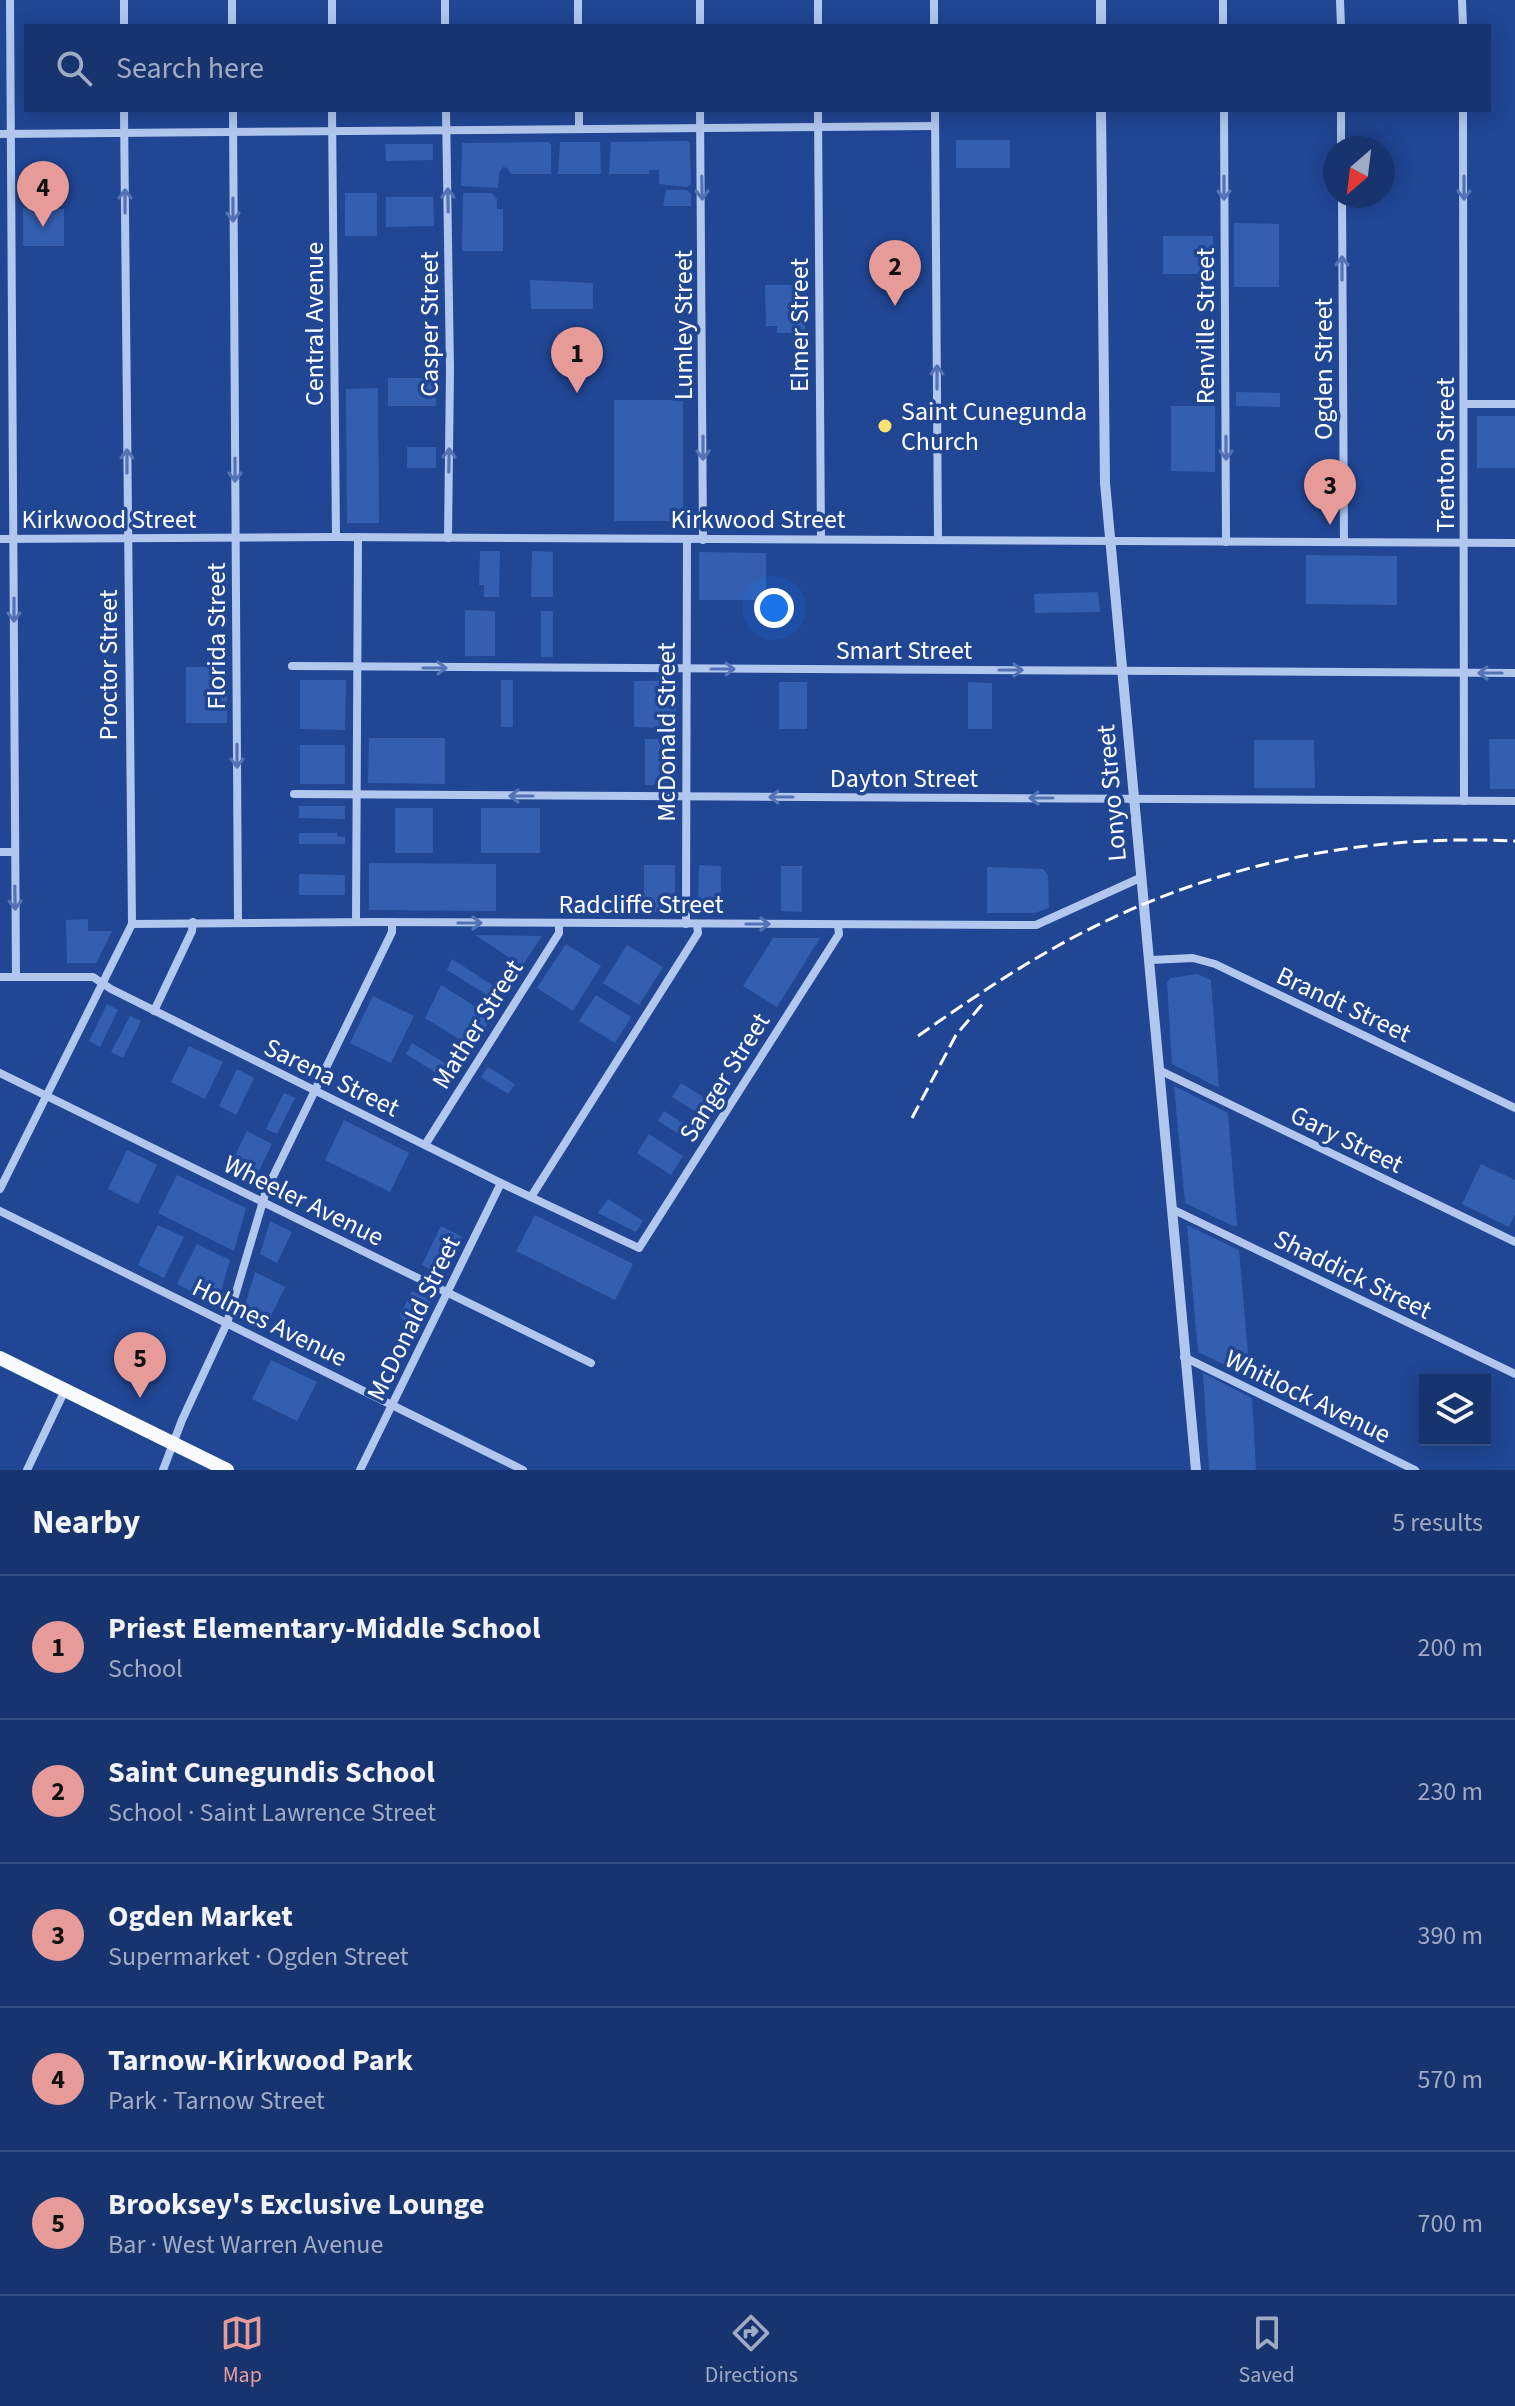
<!DOCTYPE html>
<meta charset="utf-8">
<style>
:root{--surface:#18346f;--page:#213c74;--text:#f1f3f6;--muted:#9faac3;--line:#364f82;--accent:#e69b98}
body{margin:0;font-family:"Source Sans 3",sans-serif;background:var(--page);color:var(--text)}
.controls{position:absolute;right:24px;bottom:24px;display:grid;overflow:hidden;border-radius:0px;box-shadow:0 4px 20px #0003}
.controls button{width:72px;height:72px;display:grid;place-items:center;padding:0;border:0;border-bottom:2px solid var(--line);background:var(--surface);color:var(--text);font:40px sans-serif}
.compass{position:absolute;left:1323px;top:136px;width:72px;height:72px;border-radius:50%;background:var(--surface);box-shadow:0 4px 20px #0003;rotate:208deg}
.you{position:absolute;left:774px;top:608px;width:28px;height:28px;margin:-20px;border:6px solid #fff;border-radius:50%;background:#1a73e8;box-shadow:0 0 0 12px #1a73e833}
.badge{display:grid;place-items:center;width:52px;height:52px;border-radius:50%;background:var(--accent);color:#111;font-size:26px;font-weight:700}
.pin{position:absolute;translate:-50% -66px;filter:drop-shadow(0 2px 4px #0008)}
.pin::after{content:'';position:absolute;top:42px;width:28px;height:24px;background:inherit;clip-path:polygon(0 0,100% 0,50% 100%)}
.list{margin:0;padding:0;list-style:none}
h2{display:flex;justify-content:space-between;align-items:center;height:104px;margin:0;padding:0 32px;font-size:34px}
h2 small{font-size:26px;font-weight:400;color:var(--muted)}
.list li{display:grid;grid-template-columns:52px 1fr auto;gap:24px;align-items:center;box-sizing:border-box;height:144px;padding:0 32px;border-top:2px solid var(--line)}
.list b{display:block;font-size:30px;white-space:nowrap}
.list p{margin:0;font-size:26px;white-space:nowrap;color:var(--muted)}
.list em{font-size:26px;font-style:normal;color:var(--muted)}
.icon{flex:none;width:44px;height:44px;fill:none;stroke:currentColor;stroke-width:2;stroke-linecap:round;stroke-linejoin:round}
.map{position:relative;flex:none;width:1515px;height:1470px;overflow:hidden}
.search{position:absolute;background:var(--surface);box-shadow:0 4px 20px #0003;left:24px;right:24px;top:24px;height:88px;display:flex;align-items:center;gap:20px;box-sizing:border-box;padding:0 28px;border-radius:0px;color:var(--muted);font-size:30px}
.sheet{height:824px;background:var(--surface)}
nav{display:flex;justify-content:space-around;align-items:center;box-sizing:border-box;height:112px;border-top:2px solid var(--line);background:var(--surface);font-size:22px;color:var(--muted)}
nav a{display:grid;justify-items:center;gap:4px}
nav .on{color:var(--accent)}
.map>svg:first-child{display:block}
</style>
<div class="map">
<svg width="1515" height="1470" viewBox="0 0 1515 1470">
<rect width="100%" height="100%" fill="#204694"/>
<g fill="#345fb1">
<rect x="956" y="140" width="54" height="28"/>
<path d="M 688,141 L 690,144 L 691,184 L 687,187 L 659,184 L 659,170 L 649,170 L 649,174 L 609,174 L 611,142 Z"/>
<path d="M 548,142 L 551,145 L 551,174 L 511,174 L 507,168 L 503,167 L 499,173 L 498,188 L 461,186 L 462,143 Z"/>
<path d="M 560,142 L 600,142 L 601,174 L 558,174 Z"/>
<path d="M 385,144 L 433,144 L 433,160 L 386,161 Z"/>
<path d="M 666,190 L 687,190 L 691,194 L 691,206 L 663,206 Z"/>
<rect x="345" y="193" width="32" height="43"/>
<path d="M 463,193 L 491,193 L 497,199 L 497,209 L 503,209 L 503,251 L 462,251 Z"/>
<path d="M 386,197 L 433,197 L 434,226 L 386,227 Z"/>
<path d="M 23,208 L 64,209 L 64,246 L 23,246 Z"/>
<path d="M 1234,223 L 1279,224 L 1279,287 L 1234,287 Z"/>
<rect x="1163" y="236" width="50" height="38"/>
<path d="M 530,280 L 593,283 L 593,309 L 531,309 Z"/>
<path d="M 765,285 L 805,285 L 805,333 L 777,333 L 777,326 L 766,326 Z"/>
<path d="M 388,378 L 435,378 L 436,406 L 388,406 Z"/>
<path d="M 378,388 L 379,523 L 347,523 L 346,389 Z"/>
<path d="M 1236,392 L 1280,393 L 1280,407 L 1236,406 Z"/>
<rect x="614" y="400" width="69" height="121"/>
<path d="M 1171,406 L 1215,406 L 1215,472 L 1171,471 Z"/>
<rect x="1477" y="416" width="38" height="52"/>
<rect x="407" y="447" width="29" height="21"/>
<path d="M 480,551 L 500,551 L 499,597 L 484,597 L 484,585 L 479,585 Z"/>
<path d="M 532,551 L 553,552 L 553,597 L 531,597 Z"/>
<path d="M 699,552 L 766,553 L 766,600 L 699,600 Z"/>
<path d="M 1306,555 L 1397,556 L 1397,605 L 1306,604 Z"/>
<path d="M 1098,592 L 1100,612 L 1035,613 L 1034,594 Z"/>
<path d="M 465,610 L 495,611 L 495,656 L 465,656 Z"/>
<rect x="541" y="611" width="12" height="46"/>
<rect x="186" y="667" width="41" height="56"/>
<path d="M 300,680 L 346,680 L 345,730 L 300,729 Z"/>
<rect x="501" y="680" width="12" height="47"/>
<path d="M 634,681 L 676,681 L 676,728 L 634,727 Z"/>
<rect x="779" y="682" width="28" height="47"/>
<path d="M 968,682 L 992,683 L 992,729 L 968,729 Z"/>
<path d="M 369,738 L 445,738 L 445,784 L 368,783 Z"/>
<rect x="645" y="739" width="30" height="46"/>
<path d="M 1489,739 L 1515,739 L 1515,789 L 1490,789 Z"/>
<path d="M 1254,740 L 1314,740 L 1315,788 L 1254,788 Z"/>
<rect x="300" y="745" width="45" height="39"/>
<path d="M 299,806 L 345,806 L 345,819 L 299,818 Z"/>
<rect x="395" y="808" width="38" height="45"/>
<rect x="481" y="808" width="59" height="45"/>
<path d="M 299,833 L 337,833 L 337,836 L 345,837 L 345,844 L 299,844 Z"/>
<path d="M 369,863 L 496,864 L 496,911 L 369,910 Z"/>
<rect x="644" y="865" width="31" height="47"/>
<path d="M 699,865 L 721,866 L 721,911 L 698,911 Z"/>
<path d="M 781,866 L 802,866 L 802,912 L 781,911 Z"/>
<path d="M 987,867 L 1043,869 L 1048,875 L 1049,908 L 1035,913 L 987,913 Z"/>
<path d="M 299,874 L 345,875 L 345,895 L 299,895 Z"/>
<path d="M 88,919 L 88,931 L 112,931 L 96,963 L 67,963 L 66,920 Z"/>
<path d="M 475,935 L 542,936 L 522,966 Z"/>
<path d="M 773,938 L 820,938 L 777,1007 L 743,986 Z"/>
<path d="M 566,944 L 601,966 L 573,1011 L 537,988 Z"/>
<path d="M 627,945 L 663,967 L 639,1005 L 603,983 Z"/>
<path d="M 452,959 L 506,994 L 500,1003 L 447,970 Z"/>
<path d="M 1197,974 L 1211,980 L 1219,1088 L 1172,1064 L 1167,982 L 1171,978 Z"/>
<path d="M 441,985 L 492,1017 L 472,1047 L 425,1018 Z"/>
<path d="M 596,995 L 631,1017 L 615,1043 L 579,1021 Z"/>
<path d="M 373,996 L 414,1016 L 391,1063 L 350,1043 Z"/>
<path d="M 107,1004 L 118,1010 L 100,1047 L 89,1041 Z"/>
<path d="M 130,1016 L 141,1021 L 123,1058 L 111,1052 Z"/>
<path d="M 412,1043 L 458,1071 L 451,1082 L 406,1054 Z"/>
<path d="M 189,1046 L 223,1062 L 205,1099 L 171,1082 Z"/>
<path d="M 488,1067 L 515,1084 L 508,1094 L 481,1077 Z"/>
<path d="M 237,1069 L 254,1078 L 236,1115 L 219,1106 Z"/>
<path d="M 681,1083 L 716,1105 L 707,1119 L 672,1097 Z"/>
<path d="M 1174,1086 L 1228,1113 L 1237,1226 L 1233,1226 L 1185,1203 Z"/>
<path d="M 284,1093 L 295,1098 L 277,1134 L 266,1129 Z"/>
<path d="M 664,1111 L 698,1133 L 692,1142 L 658,1121 Z"/>
<path d="M 344,1120 L 409,1153 L 390,1192 L 325,1160 Z"/>
<path d="M 247,1131 L 272,1144 L 253,1183 L 228,1170 Z"/>
<path d="M 649,1134 L 683,1156 L 671,1175 L 637,1153 Z"/>
<path d="M 127,1150 L 157,1165 L 138,1204 L 108,1189 Z"/>
<path d="M 1481,1164 L 1515,1180 L 1515,1214 L 1509,1227 L 1462,1204 Z"/>
<path d="M 177,1175 L 246,1208 L 234,1251 L 158,1213 Z"/>
<path d="M 608,1199 L 643,1221 L 636,1232 L 598,1213 Z"/>
<path d="M 535,1215 L 633,1264 L 615,1300 L 516,1251 Z"/>
<path d="M 270,1221 L 292,1232 L 277,1263 L 260,1254 Z"/>
<path d="M 158,1225 L 184,1237 L 164,1278 L 138,1265 Z"/>
<path d="M 1187,1225 L 1239,1250 L 1250,1377 L 1198,1352 Z"/>
<path d="M 441,1226 L 462,1237 L 443,1276 L 422,1265 Z"/>
<path d="M 197,1244 L 230,1260 L 217,1304 L 177,1284 Z"/>
<path d="M 255,1272 L 285,1287 L 265,1328 L 242,1316 Z"/>
<path d="M 412,1291 L 431,1300 L 416,1332 L 409,1328 L 400,1315 Z"/>
<path d="M 271,1360 L 317,1382 L 297,1421 L 252,1399 Z"/>
<path d="M 1203,1373 L 1252,1398 L 1256,1470 L 1209,1470 Z"/>
</g>
<g fill="none" stroke-linecap="round" stroke-linejoin="round">
<g stroke="#b2c7ee" stroke-width="8">
<path d="M 10,0 L 16,977"/>
<path d="M 124,0 L 124,26"/>
<path d="M 232,0 L 232,26"/>
<path d="M 332,0 L 332,26"/>
<path d="M 445,0 L 445,26"/>
<path d="M 578,0 L 578,26"/>
<path d="M 700,0 L 700,26"/>
<path d="M 818,0 L 818,26"/>
<path d="M 934,0 L 934,26"/>
<path d="M 1223,0 L 1223,26"/>
<path d="M 1340,0 L 1341,26"/>
<path d="M 1462,0 L 1463,26"/>
<path d="M 233,110 L 238,922"/>
<path d="M 332,110 L 336,537"/>
<path d="M 446,110 L 450,369 L 448,538"/>
<path d="M 700,110 L 703,540"/>
<path d="M 818,110 L 821,539"/>
<path d="M 935,110 L 938,539"/>
<path d="M 1224,110 L 1226,542"/>
<path d="M 1341,110 L 1341,148"/>
<path d="M 1463,110 L 1464,801"/>
<path d="M 579,129 L 579,110"/>
<path d="M 0,134 L 935,126"/>
<path d="M 1342,196 L 1344,542"/>
<path d="M 1465,404 L 1515,404"/>
<path d="M 0,539 L 336,537 L 1515,543"/>
<path d="M 292,666 L 1515,673"/>
<path d="M 294,794 L 1515,801"/>
<path d="M 0,852 L 15,852"/>
<path d="M 356,922 L 358,537"/>
<path d="M 132,924 L 373,922 L 1036,925 L 1140,878"/>
<path d="M 686,924 L 687,540"/>
<path d="M 1151,960 L 1193,958 L 1215,964 L 1515,1108"/>
<path d="M 0,977 L 93,977 L 111,989 L 501,1183 L 639,1248 L 839,934 L 838,925"/>
<path d="M 154,1011 L 192,931 L 193,922"/>
<path d="M 1161,1071 L 1515,1242"/>
<path d="M 0,1073 L 591,1363"/>
<path d="M 425,1145 L 559,933 L 559,923"/>
<path d="M 0,1189 L 132,924 L 124,110"/>
<path d="M 531,1197 L 698,933 L 697,924"/>
<path d="M 1174,1210 L 1515,1374"/>
<path d="M 0,1211 L 523,1470"/>
<path d="M 1184,1357 L 1415,1470"/>
<path d="M 27,1470 L 65,1390"/>
<path d="M 163,1470 L 182,1420 L 227,1323 L 266,1191 L 392,932 L 392,922"/>
<path d="M 360,1470 L 501,1183"/>
</g>
<g stroke="#b2c7ee" stroke-width="10">
<path d="M 1101,0 L 1101,26"/>
<path d="M 1101,110 L 1105,483 L 1196,1470"/>
</g>
<path stroke="#f9fbff" stroke-width="14" d="M 0,1358 L 227,1470"/>
<g stroke="#fff" stroke-width="3" stroke-dasharray="14 6" stroke-linecap="butt">
<path d="M 918,1036 C 978,994 1040,952 1106,921 C 1233,860 1374,834 1515,841"/>
<path d="M 912,1118 L 956,1035 L 985,1001"/>
</g>
</g>
<defs><path id="oneway-shaft" d="M-6 0H5M1.5-3L5.5 0L1.5 3" fill="none" stroke-width="1.6" stroke-linecap="round" stroke-linejoin="round" transform="scale(2)"/></defs>
<g stroke="#5373b4">
<use href="#oneway-shaft" transform="translate(702 188) rotate(89)"/>
<use href="#oneway-shaft" transform="translate(1224 188) rotate(90)"/>
<use href="#oneway-shaft" transform="translate(1464 188) rotate(90)"/>
<use href="#oneway-shaft" transform="translate(448 200) rotate(-91)"/>
<use href="#oneway-shaft" transform="translate(125 201) rotate(-90)"/>
<use href="#oneway-shaft" transform="translate(233 210) rotate(90)"/>
<use href="#oneway-shaft" transform="translate(1342 268) rotate(-90)"/>
<use href="#oneway-shaft" transform="translate(937 377) rotate(-90)"/>
<use href="#oneway-shaft" transform="translate(703 448) rotate(90)"/>
<use href="#oneway-shaft" transform="translate(1226 448) rotate(90)"/>
<use href="#oneway-shaft" transform="translate(449 460) rotate(-89)"/>
<use href="#oneway-shaft" transform="translate(127 461) rotate(-90)"/>
<use href="#oneway-shaft" transform="translate(235 470) rotate(90)"/>
<use href="#oneway-shaft" transform="translate(14 610) rotate(90)"/>
<use href="#oneway-shaft" transform="translate(435 668)"/>
<use href="#oneway-shaft" transform="translate(723 669)"/>
<use href="#oneway-shaft" transform="translate(1011 670)"/>
<use href="#oneway-shaft" transform="translate(1490 673) rotate(-180)"/>
<use href="#oneway-shaft" transform="translate(237 756) rotate(90)"/>
<use href="#oneway-shaft" transform="translate(521 796) rotate(-180)"/>
<use href="#oneway-shaft" transform="translate(781 797) rotate(-180)"/>
<use href="#oneway-shaft" transform="translate(1041 798) rotate(-180)"/>
<use href="#oneway-shaft" transform="translate(15 898) rotate(89)"/>
<use href="#oneway-shaft" transform="translate(470 923)"/>
<use href="#oneway-shaft" transform="translate(758 924)"/>
</g>
<circle fill="#fbe273" stroke="#204694" stroke-width="3" cx="885" cy="426" r="8"/>
<g text-anchor="middle" stroke-width="7" stroke-linejoin="round" paint-order="stroke">
<g font-size="26" fill="#fff" stroke="#204694">
<text transform="translate(314 324) rotate(-90)" y="9">Central Avenue</text>
<text transform="translate(429 324) rotate(-90)" y="9">Casper Street</text>
<text transform="translate(683 325) rotate(-90)" y="9">Lumley Street</text>
<text transform="translate(799 325) rotate(-90)" y="9">Elmer Street</text>
<text transform="translate(1205 326) rotate(-90)" y="9">Renville Street</text>
<text transform="translate(1323 369) rotate(-90)" y="9">Ogden Street</text>
<text transform="translate(1445 455) rotate(-90)" y="9">Trenton Street</text>
<text x="109" y="528">Kirkwood Street</text>
<text x="758" y="528">Kirkwood Street</text>
<text transform="translate(216 636) rotate(-90)" y="9">Florida Street</text>
<text x="904" y="659">Smart Street</text>
<text transform="translate(108 665) rotate(-90)" y="9">Proctor Street</text>
<text transform="translate(666 732) rotate(-90)" y="9">McDonald Street</text>
<text x="904" y="787">Dayton Street</text>
<text transform="translate(1111 793) rotate(-95)" y="9">Lonyo Street</text>
<text x="641" y="913">Radcliffe Street</text>
<text transform="translate(1344 1004) rotate(25)" y="9">Brandt Street</text>
<text transform="translate(477 1024) rotate(-58)" y="9">Mather Street</text>
<text transform="translate(332 1077) rotate(26)" y="9">Sarena Street</text>
<text transform="translate(724 1077) rotate(-58)" y="9">Sanger Street</text>
<text transform="translate(1347 1139) rotate(26)" y="9">Gary Street</text>
<text transform="translate(304 1200) rotate(26)" y="9">Wheeler Avenue</text>
<text transform="translate(1353 1274) rotate(26)" y="9">Shaddick Street</text>
<text transform="translate(413 1318) rotate(-64)" y="9">McDonald Street</text>
<text transform="translate(270 1322) rotate(26)" y="9">Holmes Avenue</text>
<text transform="translate(1308 1396) rotate(26)" y="9">Whitlock Avenue</text>
</g>
<g font-size="26" fill="#fff" stroke="#204694" text-anchor="start">
<text x="901" y="420">Saint Cunegunda<tspan x="901" dy="30">Church</tspan></text>
</g>
</g>
</svg>
<div class="controls">
<button><svg class="icon" aria-label="layers" viewBox="0 0 24 24"><path d="M12 4l9 5-9 5-9-5zM3 14l9 5 9-5"/></svg></button>
</div>
<svg class="compass" viewBox="-18 -18 36 36"><path d="M0-13l5 13h-10z" fill="#e53935"/><path d="M0 13l5-13h-10z" fill="#9faac3"/></svg>
<div class="you"></div>
<div class="pin badge" style="left:577px;top:393px">1</div>
<div class="pin badge" style="left:895px;top:306px">2</div>
<div class="pin badge" style="left:1330px;top:525px">3</div>
<div class="pin badge" style="left:43px;top:227px">4</div>
<div class="pin badge" style="left:140px;top:1398px">5</div>
<div class="search"><svg class="icon" aria-label="search" viewBox="0 0 24 24"><circle cx="10" cy="10" r="6"/><path d="M15 15l6 6"/></svg>Search here</div>
</div>
<section class="sheet">
<h2>Nearby<small>5 results</small></h2>
<ul class="list">
<li><span class="badge">1</span><div><b>Priest Elementary‑Middle School</b><p>School</p></div><em>200 m</em></li>
<li><span class="badge">2</span><div><b>Saint Cunegundis School</b><p>School · Saint Lawrence Street</p></div><em>230 m</em></li>
<li><span class="badge">3</span><div><b>Ogden Market</b><p>Supermarket · Ogden Street</p></div><em>390 m</em></li>
<li><span class="badge">4</span><div><b>Tarnow-Kirkwood Park</b><p>Park · Tarnow Street</p></div><em>570 m</em></li>
<li><span class="badge">5</span><div><b>Brooksey's Exclusive Lounge</b><p>Bar · West Warren Avenue</p></div><em>700 m</em></li>
</ul>
</section>
<nav>
<a class="on"><svg class="icon" aria-label="map" viewBox="0 0 24 24"><path d="M3 6l6-2 6 2 6-2v14l-6 2-6-2-6 2zM9 4v14M15 6v14"/></svg>Map</a>
<a><svg class="icon" aria-label="directions" viewBox="0 0 24 24"><path d="M12 3l9 9-9 9-9-9zM9 14v-3h6M13 9l2 2-2 2"/></svg>Directions</a>
<a><svg class="icon" aria-label="saved" viewBox="0 0 24 24"><path d="M7 4h10v16l-5-4-5 4z"/></svg>Saved</a>
</nav>
